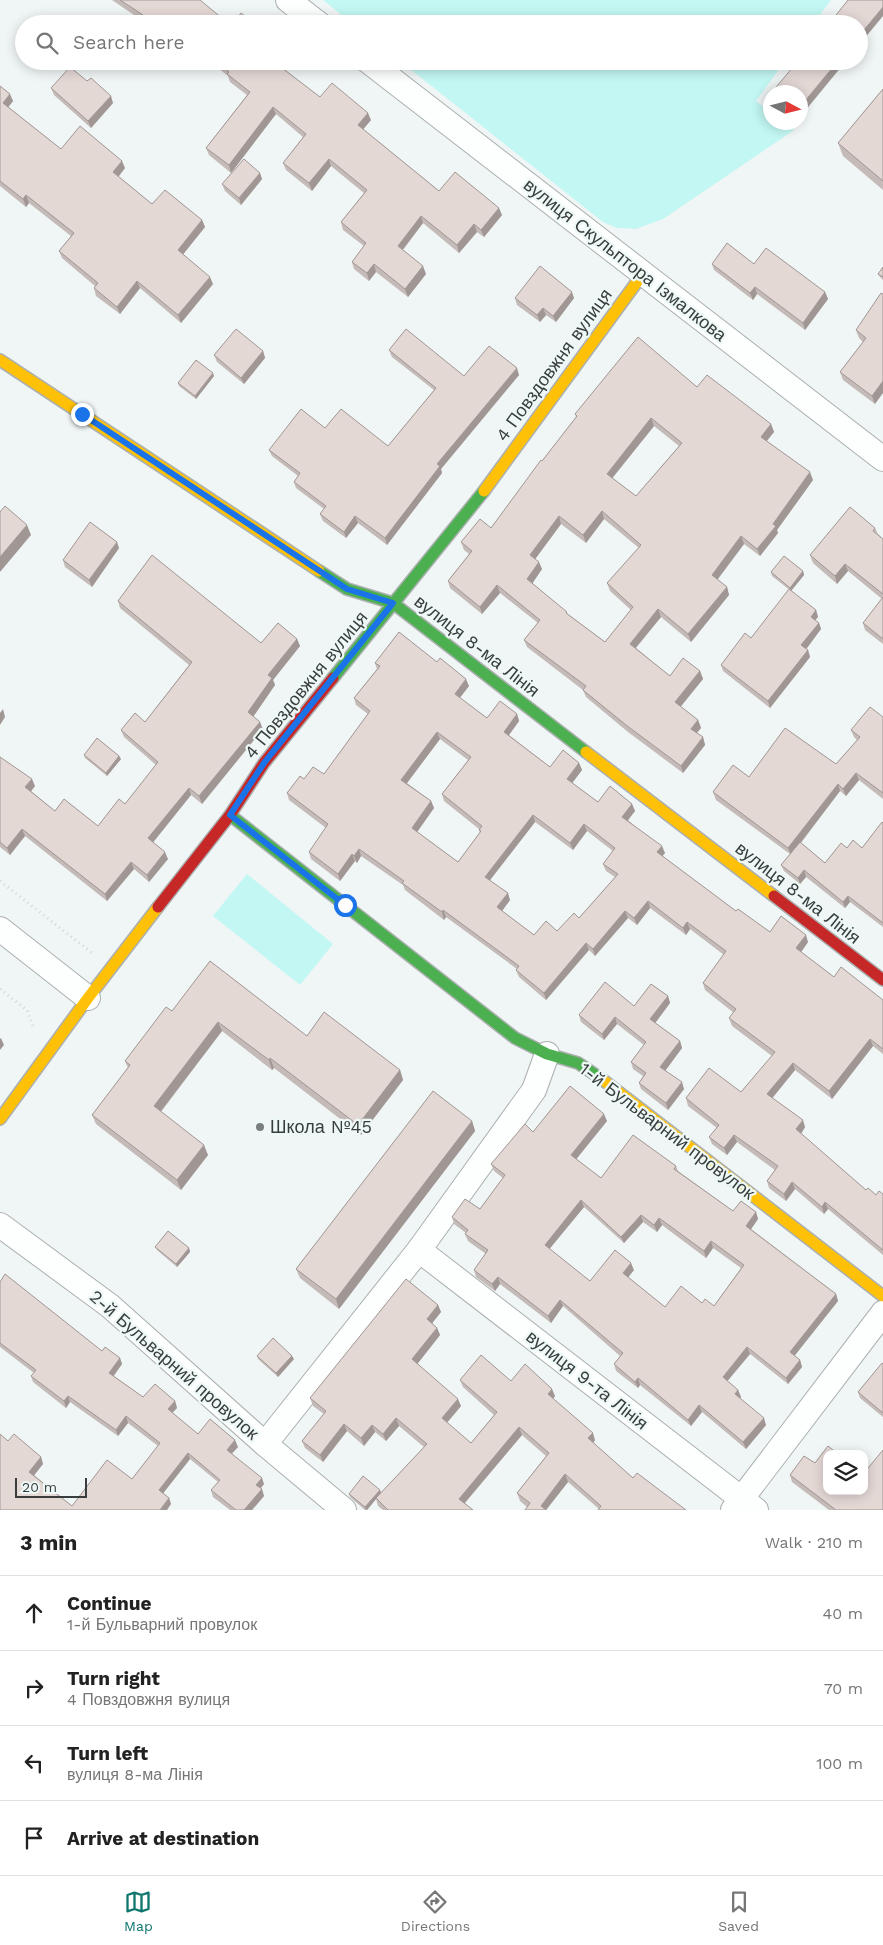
<!DOCTYPE html>
<meta charset="utf-8">
<style>
:root{--surface:#fff;--page:#f6f6f6;--text:#222;--muted:#767676;--line:#e0e0e0;--accent:#0f766e}
body{margin:0;font-family:"Work Sans",sans-serif;background:var(--page);color:var(--text)}
.controls{position:absolute;right:15px;bottom:15px;display:grid;overflow:hidden;border-radius:10px;box-shadow:0 2px 12px #0003}
.controls button{width:45px;height:45px;display:grid;place-items:center;padding:0;border:0;border-bottom:1px solid var(--line);background:var(--surface);color:var(--text);font:25px sans-serif}
.compass{position:absolute;left:763px;top:85px;width:45px;height:45px;border-radius:50%;background:var(--surface);box-shadow:0 2px 12px #0003;rotate:97deg}
.scale{position:absolute;left:15px;bottom:12px;width:72px;box-sizing:border-box;padding-left:5px;border:2px solid #393e3d;border-top:0;font-size:14px;line-height:18px;white-space:nowrap;color:#393e3d;-webkit-text-stroke:4px #edf8f7;paint-order:stroke}
.stop{position:absolute;width:15px;height:15px;margin:-11px;border:4px solid #1a73e8;border-radius:50%;background:#fff}
.stop.end{background:#1a73e8;border-color:#fff;box-shadow:0 1px 5px #0008}
.list{margin:0;padding:0;list-style:none}
h2{display:flex;justify-content:space-between;align-items:center;height:65px;margin:0;padding:0 20px;font-size:21px}
h2 small{font-size:16px;font-weight:400;color:var(--muted)}
.list li{display:grid;grid-template-columns:32px 1fr auto;gap:15px;align-items:center;box-sizing:border-box;height:75px;padding:0 20px;border-top:1px solid var(--line)}
.list b{display:block;font-size:19px;white-space:nowrap}
.list p{margin:0;font-size:16px;white-space:nowrap;color:var(--muted)}
.list em{font-size:16px;font-style:normal;color:var(--muted)}
.icon{flex:none;width:28px;height:28px;fill:none;stroke:currentColor;stroke-width:2;stroke-linecap:round;stroke-linejoin:round}
.map{position:relative;flex:none;width:883px;height:1510px;overflow:hidden}
.search{position:absolute;background:var(--surface);box-shadow:0 2px 12px #0003;left:15px;right:15px;top:15px;height:55px;display:flex;align-items:center;gap:12px;box-sizing:border-box;padding:0 18px;border-radius:28px;color:var(--muted);font-size:19px}
.sheet{height:365px;background:var(--surface)}
nav{display:flex;justify-content:space-around;align-items:center;box-sizing:border-box;height:70px;border-top:1px solid var(--line);background:var(--surface);font-size:14px;color:var(--muted)}
nav a{display:grid;justify-items:center;gap:2px}
nav .on{color:var(--accent)}
.map>svg:first-child{display:block}
</style>
<div class="map">
<svg width="883" height="1510" viewBox="0 0 883 1510">
<rect width="100%" height="100%" fill="#f0f5f5"/>
<g fill="#c2f7f3">
<path d="M 323,0 L 831,0 L 813,24 L 353,24 Z"/>
<path d="M 400,61 L 785,61 L 756,101 L 770,112 L 770,122 L 784,123 L 794,130 L 663,219 L 636,229 L 617,228 L 603,222 Z"/>
<path d="M 247,874 L 333,944 L 300,985 L 213,916 Z"/>
</g>
<g fill="none" stroke-linecap="round" stroke-linejoin="round">
<g stroke="#abafaf" stroke-width="26">
<g id="street">
<path d="M 288,0 L 319,24"/>
<path d="M 368,61 L 883,459"/>
<path d="M 0,929 L 88,998"/>
<path d="M 0,1225 L 110,1306 L 265,1444 L 344,1510"/>
<path d="M 419,1250 L 756,1510"/>
<path d="M 265,1444 L 419,1250 L 534,1090 L 547,1054"/>
<path d="M 733,1510 L 883,1313"/>
</g>
</g>
<g stroke="#abafaf" stroke-width="14">
<g id="fast">
<path d="M 319,571 L 347,589 L 393,603 L 586,752"/>
<path d="M 333,678 L 484,491"/>
<path d="M 230,815 L 515,1038 L 547,1054 L 578,1063 L 603,1080"/>
</g>
</g>
<g stroke="#abafaf" stroke-width="14">
<g id="slow">
<path d="M 0,360 L 319,571"/>
<path d="M 484,491 L 642,275"/>
<path d="M 586,752 L 774,896"/>
<path d="M 603,1080 L 883,1296"/>
<path d="M 0,1119 L 88,998 L 158,907"/>
</g>
</g>
<g stroke="#abafaf" stroke-width="14">
<g id="jam">
<path d="M 774,896 L 883,980"/>
<path d="M 158,907 L 230,815 L 264,763 L 333,678"/>
</g>
</g>
<g stroke="#d2d5d4" stroke-width="3" stroke-dasharray="1 4" stroke-linecap="butt">
<path d="M 0,881 L 92,953"/>
<path d="M 0,989 L 27,1010 L 34,1029"/>
</g>
<use href="#street" stroke="#fdfefe" stroke-width="24"/>
<use href="#fast" stroke="#4caf50" stroke-width="11"/>
<use href="#slow" stroke="#ffc107" stroke-width="11"/>
<use href="#jam" stroke="#c62828" stroke-width="11"/>
</g>
<g fill="#c4bab7" fill-rule="evenodd">
<path d="M 112,0 L 200,0 L 140,19 Z"/>
<path d="M 209,61 L 273,61 L 320,97 L 371,120 L 363,129 L 439,191 L 502,215 L 484,237 L 477,232 L 459,253 L 423,223 L 403,250 L 426,274 L 408,297 L 376,272 L 369,281 L 354,269 L 352,262 L 364,246 L 343,230 L 341,222 L 364,193 L 331,166 L 312,191 L 286,170 L 283,163 L 303,137 L 276,114 L 231,173 L 209,155 L 206,148 L 247,95 L 230,82 L 228,76 Z"/>
<path d="M 87,81 L 113,103 L 91,128 L 54,95 L 51,88 Z"/>
<path d="M 0,86 L 13,101 L 8,107 L 61,149 L 125,168 L 118,176 L 152,204 L 202,220 L 205,227 L 183,254 L 213,284 L 181,323 L 140,288 L 120,314 L 96,296 L 94,288 L 95,286 L 62,258 L 59,251 L 71,236 L 29,203 L 26,207 L 0,186 Z"/>
<path d="M 883,89 L 883,190 L 843,156 L 838,143 Z"/>
<path d="M 770,95 L 770,108 L 766,100 Z"/>
<path d="M 260,173 L 262,179 L 241,205 L 225,191 L 222,184 Z"/>
<path d="M 712,264 L 754,264 L 825,292 L 828,299 L 805,330 L 757,294 L 753,300 L 714,270 Z"/>
<path d="M 883,267 L 883,280 L 880,277 L 878,274 Z"/>
<path d="M 883,294 L 875,404 L 843,380 L 840,372 L 863,342 L 859,338 L 856,330 Z"/>
<path d="M 515,298 L 574,298 L 556,322 L 546,315 L 540,322 L 517,305 Z"/>
<path d="M 389,350 L 464,376 L 519,375 L 441,469 L 442,473 L 387,545 L 358,523 L 346,538 L 323,521 L 320,514 L 324,509 L 296,488 L 294,482 L 298,476 L 272,456 L 269,450 L 325,428 L 388,446 L 434,390 L 392,357 Z"/>
<path d="M 263,351 L 265,358 L 244,384 L 217,362 L 214,355 Z"/>
<path d="M 214,376 L 196,399 L 179,386 L 178,383 Z"/>
<path d="M 697,387 L 771,424 L 774,432 L 767,441 L 813,480 L 777,530 L 778,533 L 760,556 L 744,544 L 717,579 L 727,587 L 729,595 L 691,642 L 661,617 L 636,648 L 670,676 L 700,671 L 703,679 L 680,707 L 698,720 L 701,728 L 697,733 L 703,737 L 705,745 L 683,773 L 628,732 L 586,697 L 583,690 L 527,647 L 524,640 L 538,623 L 500,593 L 482,614 L 450,588 L 448,581 L 469,554 L 464,550 L 461,542 L 491,528 L 576,417 L 575,414 ZM 654,426 L 679,446 L 636,496 L 612,478 ZM 604,519 L 639,548 L 607,583 L 610,591 L 631,610 L 605,642 L 569,615 L 532,583 L 542,569 L 535,559 L 561,524 L 586,543 Z"/>
<path d="M 875,528 L 878,534 L 883,539 L 883,644 L 865,630 L 863,623 L 882,599 L 848,571 L 837,584 L 813,563 L 810,555 Z"/>
<path d="M 119,548 L 92,587 L 65,567 L 63,560 Z"/>
<path d="M 803,571 L 804,575 L 791,591 L 772,576 L 771,572 Z"/>
<path d="M 118,601 L 261,643 L 297,639 L 300,646 L 273,680 L 275,685 L 253,716 L 263,729 L 202,804 L 191,795 L 153,842 L 168,859 L 149,882 L 134,869 L 107,901 L 25,836 L 10,855 L 0,847 L 0,757 L 35,786 L 31,791 L 55,811 L 98,826 L 125,804 L 156,765 L 124,737 L 121,730 L 145,722 L 189,665 L 120,608 Z"/>
<path d="M 816,610 L 818,617 L 815,620 L 819,623 L 821,629 L 806,649 L 808,650 L 810,657 L 770,708 L 723,671 L 721,665 Z"/>
<path d="M 375,663 L 469,686 L 460,698 L 487,718 L 517,714 L 519,721 L 509,735 L 550,767 L 579,763 L 582,770 L 572,783 L 598,802 L 632,804 L 635,811 L 628,820 L 665,853 L 662,856 L 736,911 L 770,932 L 808,942 L 801,952 L 834,977 L 883,1000 L 883,1054 L 873,1046 L 832,1099 L 795,1070 L 772,1098 L 805,1127 L 801,1134 L 866,1190 L 876,1195 L 883,1194 L 883,1255 L 828,1209 L 824,1214 L 795,1189 L 786,1201 L 769,1188 L 767,1181 L 775,1170 L 737,1142 L 727,1155 L 712,1144 L 709,1137 L 717,1128 L 688,1106 L 686,1098 L 741,1092 L 772,1056 L 732,1026 L 729,1018 L 734,1013 L 705,990 L 703,983 L 724,955 L 690,929 L 686,935 L 650,908 L 637,925 L 628,918 L 595,956 L 589,950 L 546,1000 L 519,977 L 516,970 L 517,969 L 446,917 L 444,920 L 405,890 L 403,885 L 361,856 L 357,863 L 355,861 L 340,881 L 311,859 L 309,852 L 326,828 L 289,800 L 287,793 L 304,779 L 324,774 L 368,714 L 356,705 L 354,698 L 377,669 ZM 440,739 L 468,760 L 442,794 L 444,801 L 479,829 L 479,830 L 480,833 L 458,862 L 417,832 L 434,808 L 431,801 L 407,783 ZM 535,822 L 573,850 L 587,831 L 613,851 L 603,864 L 606,871 L 615,877 L 579,918 L 557,931 L 534,935 L 502,911 L 510,900 L 490,880 Z"/>
<path d="M 883,717 L 883,799 L 859,780 L 846,796 L 840,791 L 801,843 L 825,863 L 847,848 L 862,848 L 883,823 L 883,927 L 850,902 L 845,908 L 806,877 L 800,884 L 784,871 L 781,865 L 790,854 L 716,800 L 713,792 L 749,777 L 836,764 L 857,740 L 854,737 L 851,730 Z"/>
<path d="M 84,755 L 119,756 L 121,759 L 107,776 L 85,758 Z"/>
<path d="M 668,996 L 670,1003 L 655,1023 L 680,1041 L 682,1048 L 665,1070 L 684,1089 L 668,1110 L 641,1089 L 639,1083 L 643,1076 L 633,1069 L 631,1062 L 644,1045 L 617,1024 L 604,1040 L 581,1022 L 579,1015 L 634,1006 Z"/>
<path d="M 172,1011 L 307,1036 L 400,1070 L 403,1080 L 361,1135 L 274,1068 L 272,1070 L 222,1031 L 161,1112 L 208,1155 L 181,1190 L 96,1124 L 92,1115 L 128,1068 L 125,1061 Z"/>
<path d="M 472,1121 L 475,1131 L 339,1309 L 300,1278 L 296,1269 Z"/>
<path d="M 607,1121 L 576,1159 L 601,1178 L 676,1166 L 678,1171 L 733,1211 L 756,1212 L 758,1219 L 751,1229 L 836,1294 L 838,1301 L 794,1356 L 800,1360 L 802,1367 L 788,1384 L 750,1354 L 727,1381 L 738,1390 L 741,1397 L 740,1398 L 766,1425 L 746,1449 L 702,1412 L 691,1426 L 640,1385 L 638,1388 L 616,1371 L 614,1364 L 620,1356 L 563,1306 L 551,1323 L 500,1284 L 495,1291 L 476,1277 L 474,1270 L 486,1254 L 468,1241 L 465,1234 L 466,1233 L 454,1224 L 452,1217 L 480,1209 L 503,1178 L 494,1171 L 491,1164 L 533,1132 ZM 584,1207 L 624,1243 L 643,1222 L 657,1232 L 662,1225 L 706,1258 L 713,1248 L 741,1268 L 714,1306 L 702,1303 L 665,1307 L 628,1277 L 634,1270 L 590,1281 L 549,1249 Z"/>
<path d="M 155,1247 L 189,1248 L 190,1252 L 177,1267 L 157,1250 Z"/>
<path d="M 0,1282 L 102,1351 L 120,1358 L 122,1364 L 114,1376 L 143,1397 L 175,1401 L 177,1408 L 172,1413 L 198,1434 L 238,1447 L 232,1454 L 264,1484 L 261,1488 L 264,1496 L 252,1510 L 230,1510 L 213,1497 L 211,1490 L 218,1482 L 190,1459 L 163,1493 L 169,1498 L 171,1504 L 0,1510 L 8,1441 L 41,1457 L 43,1464 L 34,1475 L 72,1506 L 132,1479 L 158,1446 L 128,1423 L 118,1436 L 70,1402 L 66,1408 L 33,1382 L 31,1376 L 34,1373 L 0,1347 Z"/>
<path d="M 438,1305 L 441,1312 L 432,1323 L 437,1328 L 440,1335 L 417,1364 L 461,1406 L 447,1423 L 471,1443 L 494,1415 L 463,1387 L 460,1380 L 511,1381 L 555,1396 L 553,1399 L 595,1440 L 593,1443 L 633,1478 L 686,1510 L 599,1509 L 568,1482 L 546,1510 L 527,1507 L 520,1501 L 517,1493 L 546,1456 L 522,1435 L 465,1503 L 473,1510 L 383,1510 L 378,1506 L 376,1499 L 367,1510 L 365,1510 L 350,1497 L 349,1494 L 380,1490 L 381,1493 L 424,1447 L 399,1426 L 386,1441 L 375,1432 L 364,1446 L 347,1431 L 323,1462 L 305,1448 L 302,1441 L 324,1414 L 313,1406 L 310,1398 Z"/>
<path d="M 257,1356 L 294,1359 L 278,1377 L 258,1359 Z"/>
<path d="M 883,1364 L 883,1417 L 860,1398 L 858,1392 Z"/>
<path d="M 815,1463 L 883,1510 L 829,1510 L 792,1482 L 790,1475 Z"/>
</g>
<g fill="#a09795">
<path d="M 883,7 L 883,16 L 859,45 L 859,36 Z"/>
<path d="M 838,61 L 846,61 L 800,117 L 800,107 Z"/>
<path d="M 10,94 L 13,101 L 6,110 L 3,103 Z"/>
<path d="M 111,96 L 113,103 L 91,128 L 88,121 Z"/>
<path d="M 273,107 L 276,114 L 231,173 L 229,165 Z"/>
<path d="M 368,113 L 371,120 L 361,132 L 358,125 Z"/>
<path d="M 791,122 L 796,122 L 793,126 Z"/>
<path d="M 329,159 L 331,166 L 312,191 L 309,183 Z"/>
<path d="M 122,161 L 125,168 L 116,180 L 113,172 Z"/>
<path d="M 260,173 L 262,179 L 241,205 L 239,198 Z"/>
<path d="M 26,195 L 29,203 L 26,207 L 23,199 Z"/>
<path d="M 499,208 L 502,215 L 484,237 L 481,230 Z"/>
<path d="M 421,216 L 423,223 L 400,253 L 398,246 Z"/>
<path d="M 202,220 L 205,227 L 181,257 L 178,250 Z"/>
<path d="M 474,224 L 477,232 L 459,253 L 457,245 Z"/>
<path d="M 374,264 L 376,272 L 369,281 L 367,273 Z"/>
<path d="M 423,266 L 426,274 L 408,297 L 405,289 Z"/>
<path d="M 210,277 L 213,284 L 181,323 L 178,315 Z"/>
<path d="M 137,281 L 140,288 L 120,314 L 117,307 Z"/>
<path d="M 755,287 L 757,294 L 753,300 L 750,293 Z"/>
<path d="M 572,292 L 574,298 L 556,322 L 553,316 Z"/>
<path d="M 825,292 L 828,299 L 805,330 L 803,323 Z"/>
<path d="M 543,308 L 546,315 L 540,322 L 537,315 Z"/>
<path d="M 263,351 L 265,358 L 244,384 L 241,378 Z"/>
<path d="M 517,368 L 519,375 L 441,469 L 442,473 L 387,545 L 385,538 L 437,464 Z"/>
<path d="M 213,373 L 214,376 L 196,399 L 195,396 Z"/>
<path d="M 883,381 L 883,393 L 875,404 L 872,396 Z"/>
<path d="M 651,418 L 654,426 L 610,481 L 607,474 Z"/>
<path d="M 771,424 L 774,432 L 764,444 L 761,437 Z"/>
<path d="M 810,472 L 813,480 L 777,530 L 778,533 L 760,556 L 757,549 L 773,524 Z"/>
<path d="M 602,511 L 604,519 L 586,543 L 583,535 Z"/>
<path d="M 355,516 L 358,523 L 346,538 L 344,532 Z"/>
<path d="M 559,516 L 561,524 L 533,562 L 530,555 Z"/>
<path d="M 27,525 L 31,535 L 0,572 L 0,557 Z"/>
<path d="M 741,536 L 744,544 L 715,583 L 712,575 Z"/>
<path d="M 117,542 L 119,548 L 92,587 L 89,580 Z"/>
<path d="M 539,562 L 542,569 L 530,587 L 527,579 Z"/>
<path d="M 845,564 L 848,571 L 837,584 L 835,576 Z"/>
<path d="M 803,571 L 804,575 L 791,591 L 790,588 Z"/>
<path d="M 497,585 L 500,593 L 482,614 L 480,607 Z"/>
<path d="M 727,587 L 729,595 L 691,642 L 688,634 Z"/>
<path d="M 658,609 L 661,617 L 633,651 L 630,644 Z"/>
<path d="M 816,610 L 818,617 L 813,623 L 811,617 Z"/>
<path d="M 819,623 L 821,629 L 804,652 L 801,645 Z"/>
<path d="M 297,639 L 300,646 L 273,680 L 275,685 L 251,720 L 248,712 L 268,675 Z"/>
<path d="M 808,650 L 810,657 L 770,708 L 768,701 Z"/>
<path d="M 700,671 L 703,679 L 678,710 L 675,702 Z"/>
<path d="M 466,679 L 469,686 L 457,701 L 455,694 Z"/>
<path d="M 3,709 L 5,717 L 0,725 L 0,713 Z"/>
<path d="M 517,714 L 519,721 L 506,739 L 504,732 Z"/>
<path d="M 698,720 L 701,728 L 694,736 L 691,729 Z"/>
<path d="M 260,722 L 263,729 L 202,804 L 199,796 Z"/>
<path d="M 437,732 L 440,739 L 404,787 L 401,780 Z"/>
<path d="M 703,737 L 705,745 L 683,773 L 681,766 Z"/>
<path d="M 119,756 L 121,759 L 107,776 L 106,773 Z"/>
<path d="M 579,763 L 582,770 L 570,786 L 567,779 Z"/>
<path d="M 856,773 L 859,780 L 846,796 L 843,789 Z"/>
<path d="M 32,779 L 35,786 L 28,795 L 25,787 Z"/>
<path d="M 838,784 L 840,791 L 791,855 L 788,848 Z"/>
<path d="M 189,788 L 191,795 L 151,845 L 148,838 Z"/>
<path d="M 431,801 L 434,808 L 415,835 L 412,828 Z"/>
<path d="M 632,804 L 635,811 L 625,824 L 622,817 Z"/>
<path d="M 533,815 L 535,822 L 487,884 L 485,877 Z"/>
<path d="M 584,824 L 587,831 L 573,850 L 570,843 Z"/>
<path d="M 22,829 L 25,836 L 10,855 L 7,848 Z"/>
<path d="M 662,846 L 665,853 L 660,859 L 657,852 Z"/>
<path d="M 359,849 L 361,856 L 357,863 L 354,856 Z"/>
<path d="M 165,852 L 168,859 L 149,882 L 147,875 Z"/>
<path d="M 352,854 L 355,861 L 340,881 L 338,874 Z"/>
<path d="M 131,862 L 134,869 L 107,901 L 105,894 Z"/>
<path d="M 804,870 L 806,877 L 800,884 L 798,878 Z"/>
<path d="M 508,893 L 510,900 L 499,915 L 497,907 Z"/>
<path d="M 848,896 L 850,902 L 845,908 L 843,902 Z"/>
<path d="M 648,901 L 650,908 L 637,925 L 634,918 Z"/>
<path d="M 443,910 L 446,917 L 444,920 L 442,912 Z"/>
<path d="M 625,911 L 628,918 L 595,956 L 593,949 Z"/>
<path d="M 687,922 L 690,929 L 686,935 L 683,928 Z"/>
<path d="M 806,935 L 808,942 L 799,955 L 796,948 Z"/>
<path d="M 586,943 L 589,950 L 546,1000 L 544,993 Z"/>
<path d="M 668,996 L 670,1003 L 653,1026 L 650,1019 Z"/>
<path d="M 615,1017 L 617,1024 L 604,1040 L 602,1034 Z"/>
<path d="M 218,1022 L 222,1031 L 157,1116 L 154,1106 Z"/>
<path d="M 1,1038 L 4,1045 L 0,1050 L 0,1039 Z"/>
<path d="M 870,1039 L 873,1046 L 832,1099 L 829,1091 Z"/>
<path d="M 680,1041 L 682,1048 L 663,1074 L 660,1067 Z"/>
<path d="M 270,1058 L 274,1068 L 272,1070 L 269,1060 Z"/>
<path d="M 793,1063 L 795,1070 L 770,1101 L 767,1094 Z"/>
<path d="M 400,1070 L 403,1080 L 361,1135 L 358,1125 Z"/>
<path d="M 682,1082 L 684,1089 L 668,1110 L 666,1103 Z"/>
<path d="M 604,1114 L 607,1121 L 574,1162 L 571,1155 Z"/>
<path d="M 803,1120 L 805,1127 L 799,1137 L 796,1129 Z"/>
<path d="M 472,1121 L 475,1131 L 339,1309 L 336,1299 Z"/>
<path d="M 734,1135 L 737,1142 L 727,1155 L 724,1148 Z"/>
<path d="M 204,1145 L 208,1155 L 181,1190 L 177,1180 Z"/>
<path d="M 792,1182 L 795,1189 L 786,1201 L 784,1194 Z"/>
<path d="M 581,1200 L 584,1207 L 547,1252 L 545,1245 Z"/>
<path d="M 825,1202 L 828,1209 L 824,1214 L 822,1207 Z"/>
<path d="M 756,1212 L 758,1219 L 749,1232 L 746,1226 Z"/>
<path d="M 641,1215 L 643,1222 L 624,1243 L 621,1237 Z"/>
<path d="M 659,1218 L 662,1225 L 657,1232 L 654,1225 Z"/>
<path d="M 711,1241 L 713,1248 L 706,1258 L 704,1251 Z"/>
<path d="M 189,1248 L 190,1252 L 177,1267 L 176,1264 Z"/>
<path d="M 631,1263 L 634,1270 L 626,1280 L 623,1273 Z"/>
<path d="M 498,1277 L 500,1284 L 495,1291 L 492,1284 Z"/>
<path d="M 836,1294 L 838,1301 L 792,1359 L 790,1352 Z"/>
<path d="M 560,1300 L 563,1306 L 551,1323 L 548,1316 Z"/>
<path d="M 438,1305 L 441,1312 L 430,1326 L 427,1319 Z"/>
<path d="M 437,1328 L 440,1335 L 415,1367 L 412,1359 Z"/>
<path d="M 747,1347 L 750,1354 L 725,1384 L 723,1377 Z"/>
<path d="M 292,1356 L 294,1359 L 278,1377 L 276,1373 Z"/>
<path d="M 120,1358 L 122,1364 L 111,1379 L 109,1373 Z"/>
<path d="M 800,1360 L 802,1367 L 788,1384 L 786,1378 Z"/>
<path d="M 638,1378 L 640,1385 L 638,1388 L 635,1382 Z"/>
<path d="M 552,1389 L 555,1396 L 550,1402 L 548,1394 Z"/>
<path d="M 738,1390 L 741,1397 L 738,1401 L 735,1394 Z"/>
<path d="M 68,1396 L 70,1402 L 66,1408 L 64,1401 Z"/>
<path d="M 458,1399 L 461,1406 L 444,1426 L 442,1418 Z"/>
<path d="M 175,1401 L 177,1408 L 170,1415 L 168,1409 Z"/>
<path d="M 699,1405 L 702,1412 L 691,1426 L 688,1420 Z"/>
<path d="M 126,1416 L 128,1423 L 118,1436 L 116,1430 Z"/>
<path d="M 396,1418 L 399,1426 L 386,1441 L 383,1434 Z"/>
<path d="M 764,1418 L 766,1425 L 746,1449 L 743,1442 Z"/>
<path d="M 344,1424 L 347,1431 L 323,1462 L 320,1455 Z"/>
<path d="M 372,1425 L 375,1432 L 364,1446 L 361,1438 Z"/>
<path d="M 519,1427 L 522,1435 L 462,1506 L 459,1499 Z"/>
<path d="M 593,1433 L 595,1440 L 591,1446 L 588,1438 Z"/>
<path d="M 235,1440 L 238,1447 L 229,1456 L 227,1450 Z"/>
<path d="M 188,1453 L 190,1459 L 161,1496 L 159,1490 Z"/>
<path d="M 41,1457 L 43,1464 L 32,1478 L 29,1472 Z"/>
<path d="M 565,1474 L 568,1482 L 546,1510 L 541,1506 Z"/>
<path d="M 262,1478 L 264,1484 L 258,1491 L 256,1485 Z"/>
<path d="M 262,1489 L 264,1496 L 252,1510 L 244,1510 Z"/>
<path d="M 380,1490 L 381,1493 L 367,1510 L 366,1510 L 365,1507 Z"/>
<path d="M 169,1498 L 171,1504 L 167,1510 L 160,1510 Z"/>
</g>
<g fill="#e4d8d5" stroke="#a09795" fill-rule="evenodd">
<path d="M 120,0 L 200,0 L 229,24 L 138,24 L 137,23 L 143,15 Z"/>
<path d="M 848,0 L 883,0 L 883,7 L 859,36 L 859,24 L 829,24 Z"/>
<path d="M 241,13 L 255,24 L 233,24 Z"/>
<path d="M 216,61 L 273,61 L 320,97 L 332,83 L 368,113 L 358,125 L 439,191 L 455,172 L 499,208 L 481,230 L 474,224 L 457,245 L 421,216 L 398,246 L 423,266 L 405,289 L 374,264 L 367,273 L 352,262 L 366,243 L 341,222 L 367,190 L 329,159 L 309,183 L 283,163 L 306,134 L 273,107 L 229,165 L 206,148 L 250,92 L 227,74 L 229,72 Z"/>
<path d="M 798,61 L 838,61 L 800,107 L 800,92 L 772,92 Z"/>
<path d="M 70,67 L 87,81 L 91,78 L 111,96 L 88,121 L 51,88 Z"/>
<path d="M 0,86 L 10,94 L 3,103 L 61,149 L 80,126 L 122,161 L 113,172 L 152,204 L 165,190 L 202,220 L 178,250 L 210,277 L 178,315 L 137,281 L 117,307 L 94,288 L 98,283 L 59,251 L 74,233 L 26,195 L 23,199 L 0,181 Z"/>
<path d="M 883,89 L 883,181 L 838,143 Z"/>
<path d="M 770,95 L 770,103 L 766,100 Z"/>
<path d="M 244,159 L 260,173 L 239,198 L 222,184 Z"/>
<path d="M 727,243 L 754,264 L 766,248 L 825,292 L 803,323 L 755,287 L 750,293 L 712,264 Z"/>
<path d="M 540,266 L 572,292 L 553,316 L 543,308 L 537,315 L 515,298 Z"/>
<path d="M 883,267 L 883,277 L 878,274 Z"/>
<path d="M 881,293 L 883,294 L 883,381 L 872,396 L 840,372 L 866,338 L 856,330 Z"/>
<path d="M 236,329 L 263,351 L 241,378 L 214,355 Z"/>
<path d="M 406,329 L 464,376 L 489,346 L 517,368 L 437,464 L 440,466 L 385,538 L 355,516 L 344,532 L 320,514 L 326,506 L 294,482 L 300,473 L 269,450 L 301,409 L 325,428 L 341,409 L 388,446 L 436,388 L 389,350 Z"/>
<path d="M 638,337 L 697,387 L 707,375 L 771,424 L 761,437 L 810,472 L 773,524 L 776,526 L 757,549 L 741,536 L 712,575 L 727,587 L 688,634 L 658,609 L 630,644 L 670,676 L 683,658 L 700,671 L 675,702 L 698,720 L 691,729 L 703,737 L 681,766 L 626,725 L 583,690 L 586,686 L 524,640 L 540,620 L 497,585 L 480,607 L 448,581 L 472,551 L 461,542 L 480,519 L 491,528 L 541,460 L 542,461 L 577,416 L 575,414 ZM 651,418 L 682,443 L 636,496 L 607,474 ZM 602,511 L 641,545 L 607,583 L 633,607 L 605,642 L 566,613 L 567,612 L 527,579 L 539,562 L 530,555 L 559,516 L 583,535 Z"/>
<path d="M 196,360 L 213,373 L 195,396 L 178,383 Z"/>
<path d="M 5,506 L 27,525 L 0,557 L 0,512 Z"/>
<path d="M 850,507 L 875,528 L 873,531 L 883,539 L 883,594 L 845,564 L 835,576 L 810,555 Z"/>
<path d="M 90,522 L 117,542 L 89,580 L 63,560 Z"/>
<path d="M 152,555 L 261,643 L 278,623 L 297,639 L 268,675 L 272,678 L 248,712 L 260,722 L 199,796 L 189,788 L 148,838 L 165,852 L 147,875 L 131,862 L 105,894 L 22,829 L 7,848 L 0,842 L 0,757 L 32,779 L 25,787 L 55,811 L 64,799 L 98,826 L 119,799 L 125,804 L 158,762 L 121,730 L 135,713 L 145,722 L 192,662 L 118,601 Z"/>
<path d="M 784,556 L 803,571 L 790,588 L 771,572 Z"/>
<path d="M 789,589 L 816,610 L 811,617 L 819,623 L 801,645 L 808,650 L 768,701 L 721,665 L 745,633 L 751,638 Z"/>
<path d="M 883,597 L 883,639 L 863,623 Z"/>
<path d="M 399,632 L 437,662 L 440,658 L 466,679 L 455,694 L 487,718 L 500,701 L 517,714 L 504,732 L 550,767 L 563,750 L 579,763 L 567,779 L 598,802 L 610,786 L 632,804 L 622,817 L 662,846 L 657,852 L 736,911 L 738,909 L 770,932 L 781,916 L 806,935 L 796,948 L 834,977 L 841,967 L 883,1000 L 883,1049 L 870,1039 L 829,1091 L 793,1063 L 767,1094 L 803,1120 L 796,1129 L 866,1190 L 868,1188 L 876,1195 L 879,1191 L 883,1194 L 883,1250 L 825,1202 L 822,1207 L 792,1182 L 784,1194 L 767,1181 L 778,1166 L 734,1135 L 724,1148 L 709,1137 L 719,1125 L 686,1098 L 709,1068 L 741,1092 L 775,1052 L 729,1018 L 736,1009 L 703,983 L 726,951 L 687,922 L 683,928 L 648,901 L 634,918 L 625,911 L 593,949 L 586,943 L 544,993 L 516,970 L 519,966 L 443,910 L 442,912 L 402,883 L 404,881 L 359,849 L 354,856 L 352,854 L 338,874 L 309,852 L 328,824 L 287,793 L 300,776 L 304,779 L 313,767 L 324,774 L 370,711 L 354,698 L 380,666 L 375,663 ZM 437,732 L 471,757 L 442,794 L 482,826 L 479,830 L 481,831 L 458,862 L 412,828 L 431,801 L 401,780 ZM 533,815 L 570,843 L 584,824 L 615,848 L 603,864 L 618,874 L 579,918 L 574,913 L 557,931 L 546,921 L 534,935 L 497,907 L 508,893 L 485,877 Z"/>
<path d="M 870,707 L 883,717 L 883,793 L 856,773 L 843,789 L 838,784 L 788,848 L 713,792 L 733,765 L 749,777 L 785,728 L 836,764 L 860,737 L 851,730 Z"/>
<path d="M 97,738 L 119,756 L 106,773 L 84,755 Z"/>
<path d="M 882,822 L 883,823 L 883,923 L 848,896 L 843,902 L 804,870 L 798,878 L 781,865 L 800,842 L 825,863 L 841,843 L 847,848 L 853,840 L 862,848 Z"/>
<path d="M 210,961 L 307,1036 L 324,1012 L 400,1070 L 358,1125 L 270,1058 L 269,1060 L 218,1022 L 154,1106 L 204,1145 L 177,1180 L 92,1115 L 130,1065 L 125,1061 L 166,1007 L 172,1011 Z"/>
<path d="M 605,982 L 634,1006 L 651,984 L 668,996 L 650,1019 L 680,1041 L 660,1067 L 682,1082 L 666,1103 L 639,1083 L 646,1073 L 631,1062 L 646,1042 L 615,1017 L 602,1034 L 579,1015 Z"/>
<path d="M 570,1086 L 604,1114 L 571,1155 L 601,1178 L 633,1135 L 676,1166 L 674,1169 L 733,1211 L 741,1201 L 756,1212 L 746,1226 L 836,1294 L 790,1352 L 800,1360 L 786,1378 L 747,1347 L 723,1377 L 738,1390 L 735,1394 L 764,1418 L 743,1442 L 699,1405 L 688,1420 L 638,1378 L 635,1382 L 614,1364 L 623,1353 L 560,1300 L 548,1316 L 498,1277 L 492,1284 L 474,1270 L 488,1250 L 465,1234 L 468,1230 L 452,1217 L 465,1199 L 480,1209 L 505,1175 L 491,1164 L 525,1124 L 533,1132 ZM 581,1200 L 621,1237 L 641,1215 L 654,1225 L 659,1218 L 704,1251 L 711,1241 L 744,1265 L 714,1306 L 705,1299 L 702,1303 L 681,1286 L 665,1307 L 623,1273 L 631,1263 L 615,1250 L 590,1281 L 545,1245 Z"/>
<path d="M 433,1091 L 472,1121 L 336,1299 L 296,1269 Z"/>
<path d="M 168,1231 L 189,1248 L 176,1264 L 155,1247 Z"/>
<path d="M 5,1274 L 102,1351 L 105,1347 L 120,1358 L 109,1373 L 143,1397 L 155,1384 L 175,1401 L 168,1409 L 198,1434 L 210,1419 L 235,1440 L 227,1450 L 262,1478 L 256,1485 L 262,1489 L 244,1510 L 236,1510 L 211,1490 L 220,1480 L 188,1453 L 159,1490 L 169,1498 L 160,1510 L 0,1510 L 0,1434 L 8,1441 L 14,1434 L 41,1457 L 29,1472 L 72,1506 L 107,1460 L 132,1479 L 160,1443 L 126,1416 L 116,1430 L 68,1396 L 64,1401 L 31,1376 L 36,1370 L 0,1343 L 0,1282 Z"/>
<path d="M 406,1279 L 438,1305 L 427,1319 L 437,1328 L 412,1359 L 458,1399 L 442,1418 L 471,1443 L 497,1412 L 460,1380 L 481,1355 L 511,1381 L 525,1364 L 552,1389 L 548,1394 L 593,1433 L 588,1438 L 633,1478 L 637,1473 L 686,1510 L 598,1510 L 601,1506 L 565,1474 L 541,1506 L 546,1510 L 525,1510 L 530,1503 L 517,1493 L 549,1453 L 519,1427 L 459,1499 L 473,1510 L 388,1510 L 376,1498 L 427,1444 L 396,1418 L 383,1434 L 372,1425 L 361,1438 L 344,1424 L 320,1455 L 302,1441 L 326,1411 L 310,1398 Z"/>
<path d="M 273,1338 L 292,1356 L 276,1373 L 257,1356 Z"/>
<path d="M 882,1363 L 883,1364 L 883,1413 L 858,1392 Z"/>
<path d="M 828,1446 L 838,1454 L 827,1454 L 827,1491 L 864,1491 L 864,1473 L 883,1450 L 883,1510 L 836,1510 L 790,1475 L 804,1456 L 815,1463 Z"/>
<path d="M 363,1476 L 380,1490 L 365,1507 L 349,1494 Z"/>
</g>
<g fill="none" stroke-linecap="round" stroke-linejoin="round">
<path stroke="#1a73e8" stroke-width="6" d="M 82,414 L 347,589 L 393,603 L 264,763 L 230,815 L 345,905"/>
</g>
<circle fill="#797e7d" stroke="#edf8f7" stroke-width="2" cx="260" cy="1127" r="5"/>
<g text-anchor="middle" stroke-width="4.5" stroke-linejoin="round" paint-order="stroke">
<g font-size="18" fill="#393e3d" stroke="#edf8f7">
<text transform="translate(625 260) rotate(38)" y="6">вулиця Скульптора Ізмалкова</text>
<text transform="translate(554 365) rotate(-54)" y="6">4 Повздовжня вулиця</text>
<text transform="translate(477 646) rotate(38)" y="6">вулиця 8-ма Лінія</text>
<text transform="translate(306 685) rotate(-51)" y="6">4 Повздовжня вулиця</text>
<text transform="translate(798 893) rotate(38)" y="6">вулиця 8-ма Лінія</text>
<text transform="translate(667 1131) rotate(37)" y="6">1-й Бульварний провулок</text>
<text transform="translate(174 1365) rotate(41)" y="6">2-й Бульварний провулок</text>
<text transform="translate(587 1380) rotate(38)" y="6">вулиця 9-та Лінія</text>
</g>
<g font-size="18" fill="#393e3d" stroke="#edf8f7" text-anchor="start">
<text x="270" y="1133">Школа №45</text>
</g>
</g>
</svg>
<div class="controls">
<button><svg class="icon" aria-label="layers" viewBox="0 0 24 24"><path d="M12 4l9 5-9 5-9-5zM3 14l9 5 9-5"/></svg></button>
</div>
<svg class="compass" viewBox="-18 -18 36 36"><path d="M0-13l5 13h-10z" fill="#e53935"/><path d="M0 13l5-13h-10z" fill="#767676"/></svg>
<div class="scale">20 m</div>
<div class="stop" style="left:345px;top:905px"></div>
<div class="stop end" style="left:82px;top:414px"></div>
<div class="search"><svg class="icon" aria-label="search" viewBox="0 0 24 24"><circle cx="10" cy="10" r="6"/><path d="M15 15l6 6"/></svg>Search here</div>
</div>
<section class="sheet">
<h2>3 min<small>Walk · 210 m</small></h2>
<ul class="list">
<li><svg class="icon" aria-label="ahead" viewBox="0 0 24 24"><path d="M12 20V5M6 11l6-6 6 6"/></svg><div><b>Continue</b><p>1-й Бульварний провулок</p></div><em>40 m</em></li>
<li><svg class="icon" aria-label="right" viewBox="0 0 24 24"><path d="M7 20v-9h11M14 6l5 5-5 5"/></svg><div><b>Turn right</b><p>4 Повздовжня вулиця</p></div><em>70 m</em></li>
<li><svg class="icon" aria-label="left" viewBox="0 0 24 24"><path d="M17 20v-9H6M10 6l-5 5 5 5"/></svg><div><b>Turn left</b><p>вулиця 8-ма Лінія</p></div><em>100 m</em></li>
<li><svg class="icon" aria-label="arrive" viewBox="0 0 24 24"><path d="M6 21V4h12l-3 4 3 4H6"/></svg><div><b>Arrive at destination</b></div></li>
</ul>
</section>
<nav>
<a class="on"><svg class="icon" aria-label="map" viewBox="0 0 24 24"><path d="M3 6l6-2 6 2 6-2v14l-6 2-6-2-6 2zM9 4v14M15 6v14"/></svg>Map</a>
<a><svg class="icon" aria-label="directions" viewBox="0 0 24 24"><path d="M12 3l9 9-9 9-9-9zM9 14v-3h6M13 9l2 2-2 2"/></svg>Directions</a>
<a><svg class="icon" aria-label="saved" viewBox="0 0 24 24"><path d="M7 4h10v16l-5-4-5 4z"/></svg>Saved</a>
</nav>
